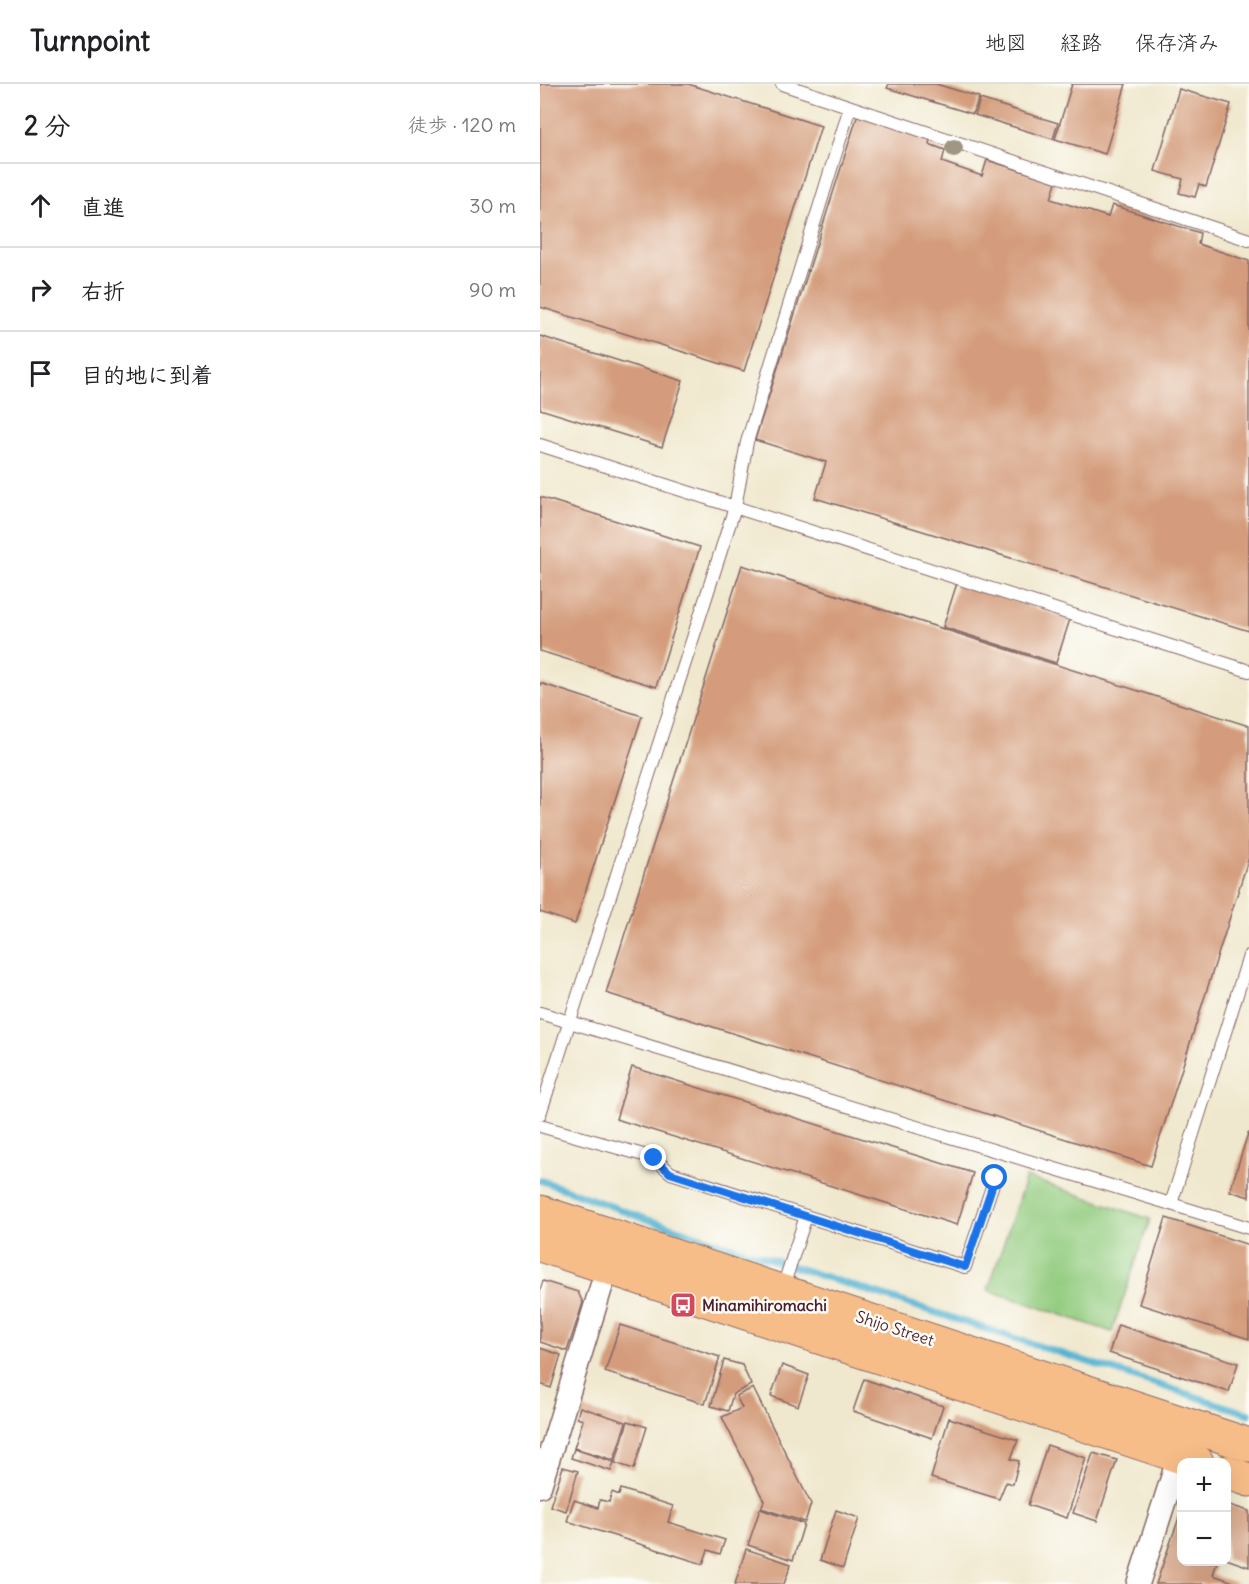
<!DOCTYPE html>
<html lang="ja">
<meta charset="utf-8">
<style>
:root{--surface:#fff;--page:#f2f2f2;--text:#202124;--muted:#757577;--line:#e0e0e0}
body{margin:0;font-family:Delius,"Klee One",sans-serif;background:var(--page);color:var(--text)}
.controls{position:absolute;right:18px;bottom:18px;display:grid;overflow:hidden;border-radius:12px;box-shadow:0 6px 24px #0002}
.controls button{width:54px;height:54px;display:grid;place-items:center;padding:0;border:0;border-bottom:2px solid var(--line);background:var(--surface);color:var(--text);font:30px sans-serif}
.stop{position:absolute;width:18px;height:18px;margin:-14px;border:4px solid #1a73e8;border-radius:50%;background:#fff}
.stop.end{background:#1a73e8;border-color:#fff;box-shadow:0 2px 6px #0008}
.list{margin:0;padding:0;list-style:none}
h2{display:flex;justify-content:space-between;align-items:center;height:78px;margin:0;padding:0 24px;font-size:26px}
h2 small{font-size:20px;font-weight:400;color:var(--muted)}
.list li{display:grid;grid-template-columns:39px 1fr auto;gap:18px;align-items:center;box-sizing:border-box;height:84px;padding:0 24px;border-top:2px solid var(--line)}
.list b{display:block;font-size:22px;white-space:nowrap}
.list em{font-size:20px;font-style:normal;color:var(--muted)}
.icon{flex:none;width:33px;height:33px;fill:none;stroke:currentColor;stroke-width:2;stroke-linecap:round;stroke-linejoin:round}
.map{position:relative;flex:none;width:709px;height:1500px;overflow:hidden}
header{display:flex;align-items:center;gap:36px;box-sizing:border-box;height:84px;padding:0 30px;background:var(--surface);border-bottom:2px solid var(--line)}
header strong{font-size:28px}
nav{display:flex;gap:33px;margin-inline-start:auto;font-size:21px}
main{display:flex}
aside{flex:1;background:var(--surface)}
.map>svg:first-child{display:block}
</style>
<header>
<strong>Turnpoint</strong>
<nav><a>地図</a><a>経路</a><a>保存済み</a></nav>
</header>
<main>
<aside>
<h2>2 分<small>徒歩 · 120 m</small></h2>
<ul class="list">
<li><svg class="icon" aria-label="ahead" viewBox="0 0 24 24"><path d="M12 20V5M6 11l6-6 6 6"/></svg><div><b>直進</b></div><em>30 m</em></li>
<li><svg class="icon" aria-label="right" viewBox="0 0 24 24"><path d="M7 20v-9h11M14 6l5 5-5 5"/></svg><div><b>右折</b></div><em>90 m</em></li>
<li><svg class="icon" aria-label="arrive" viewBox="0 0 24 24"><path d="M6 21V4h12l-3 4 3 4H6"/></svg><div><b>目的地に到着</b></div></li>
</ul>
</aside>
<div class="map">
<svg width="709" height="1500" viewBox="0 0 709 1500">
<rect width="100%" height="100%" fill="#fdfcf7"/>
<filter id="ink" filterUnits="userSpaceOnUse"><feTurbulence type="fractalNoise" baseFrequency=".0167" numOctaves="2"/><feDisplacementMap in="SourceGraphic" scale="12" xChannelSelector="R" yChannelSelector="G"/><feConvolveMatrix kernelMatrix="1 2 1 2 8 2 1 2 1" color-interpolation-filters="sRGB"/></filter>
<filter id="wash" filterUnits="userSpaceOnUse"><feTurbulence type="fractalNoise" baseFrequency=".008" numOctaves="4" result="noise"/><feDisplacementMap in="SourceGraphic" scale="24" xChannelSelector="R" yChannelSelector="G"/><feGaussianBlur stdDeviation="1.35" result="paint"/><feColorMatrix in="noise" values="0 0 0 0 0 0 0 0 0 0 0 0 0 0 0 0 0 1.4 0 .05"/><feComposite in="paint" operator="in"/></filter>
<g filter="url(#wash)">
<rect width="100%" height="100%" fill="#f0e8ce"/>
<path fill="#93cc80" stroke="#6e7656" stroke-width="1.5" d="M 486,1093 L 610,1135 L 572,1248 L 448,1206 Z"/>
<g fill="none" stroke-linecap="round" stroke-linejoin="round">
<path stroke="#53b2d1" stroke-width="7" d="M 0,1096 L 106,1135 L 709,1330"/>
</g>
<g id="blocks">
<g fill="#d49c7b">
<path d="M 0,0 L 148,0 L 281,42 L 204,287 L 0,223 Z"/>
<path d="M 349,0 L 396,0 L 439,13 L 433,30 L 347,4 Z"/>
<path d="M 532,0 L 586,0 L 565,70 L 515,55 Z"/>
<path d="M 639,5 L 691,20 L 666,103 L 659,100 L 655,113 L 639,109 L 643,95 L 615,87 Z"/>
<path d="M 440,15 L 518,39 L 513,55 L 435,31 Z"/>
<path d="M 318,30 L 391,52 L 389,60 L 405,66 L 402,78 L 442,92 L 447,76 L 516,98 L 511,115 L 568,133 L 572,121 L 660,149 L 658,160 L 709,177 L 709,547 L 275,414 L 286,378 L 215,356 Z"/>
<path d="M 0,252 L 143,297 L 122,363 L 0,325 Z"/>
<path d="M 0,413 L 160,463 L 116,603 L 0,567 Z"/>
<path d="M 202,481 L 709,642 L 709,773 L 611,1082 L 66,909 Z"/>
<path d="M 417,499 L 530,535 L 516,579 L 403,543 Z"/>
<path d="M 0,599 L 102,632 L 35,840 L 0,828 Z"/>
<path d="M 92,983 L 433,1089 L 417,1141 L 76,1035 Z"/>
<path d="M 708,1049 L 709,1049 L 709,1113 L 690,1107 Z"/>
<path d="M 626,1134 L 709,1161 L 709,1255 L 599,1220 Z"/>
<path d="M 3,1197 L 38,1208 L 43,1219 L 27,1267 L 0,1258 L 0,1206 Z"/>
<path d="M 80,1241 L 180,1273 L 165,1320 L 65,1288 Z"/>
<path d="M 578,1241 L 698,1279 L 689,1308 L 569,1269 Z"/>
<path d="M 0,1264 L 21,1271 L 11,1304 L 0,1300 Z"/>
<path d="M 184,1276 L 202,1281 L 211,1301 L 193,1310 L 188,1327 L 171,1322 Z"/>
<path d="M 242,1281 L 269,1291 L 258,1322 L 231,1312 Z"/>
<path d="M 324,1295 L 403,1322 L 392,1354 L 313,1327 Z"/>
<path d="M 213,1304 L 271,1420 L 265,1438 L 221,1424 L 224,1417 L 182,1333 L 202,1324 L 196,1312 Z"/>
<path d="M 40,1323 L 86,1338 L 74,1376 L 34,1364 L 43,1336 L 37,1334 Z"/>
<path d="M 409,1334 L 478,1356 L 471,1375 L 479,1377 L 473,1400 L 466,1398 L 459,1415 L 391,1394 Z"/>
<path d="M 88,1337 L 107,1343 L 94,1385 L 75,1379 Z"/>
<path d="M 507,1361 L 546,1374 L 527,1434 L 488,1421 Z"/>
<path d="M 34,1365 L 74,1378 L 71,1387 L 31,1374 Z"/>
<path d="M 553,1369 L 577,1376 L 557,1437 L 533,1429 Z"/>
<path d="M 23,1383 L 38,1387 L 26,1427 L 10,1422 Z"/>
<path d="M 81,1405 L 133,1422 L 128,1438 L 185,1456 L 180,1470 L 168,1466 L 163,1480 L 27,1437 L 34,1416 L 58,1424 L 60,1416 L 69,1418 L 72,1408 L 79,1411 Z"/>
<path d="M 686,1420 L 709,1427 L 709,1483 L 686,1475 Z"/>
<path d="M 220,1425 L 264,1440 L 253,1476 L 208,1461 Z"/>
<path d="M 296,1426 L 319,1434 L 303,1484 L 280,1476 Z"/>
<path d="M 641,1428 L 642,1478 L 677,1478 L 673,1491 L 699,1500 L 616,1500 Z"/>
<path d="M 206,1465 L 251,1480 L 244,1500 L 195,1500 Z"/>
</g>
</g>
</g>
<g filter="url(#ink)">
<use href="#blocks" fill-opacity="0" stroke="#846564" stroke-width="1.5"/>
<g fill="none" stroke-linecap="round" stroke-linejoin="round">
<g stroke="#846564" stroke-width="14">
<g id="service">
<path d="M 242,0 L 709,156"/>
<path d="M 0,361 L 709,587"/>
<path d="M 0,929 L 631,1120 L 709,872"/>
<path d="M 0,1030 L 195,423 L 207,358 L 310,23"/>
<path d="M 0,1042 L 114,1074 L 131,1089 L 425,1183 L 455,1094"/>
<path d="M 631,1120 L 709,1144"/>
<path d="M 242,1206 L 266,1132"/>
</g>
</g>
<g stroke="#846564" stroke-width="25">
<g id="minor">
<path d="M 0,1402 L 71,1171"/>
<path d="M 598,1500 L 643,1360"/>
</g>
</g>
<g stroke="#846564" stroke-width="35">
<g id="primary">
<path d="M 0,1128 L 709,1361"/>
<path d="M 0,1161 L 657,1378"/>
<path d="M 686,1388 L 709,1396"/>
</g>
</g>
<use href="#service" stroke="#fff" stroke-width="12"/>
<use href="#minor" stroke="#fff" stroke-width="22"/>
<use href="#primary" stroke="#f7bd88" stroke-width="33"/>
</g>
<circle fill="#a19682" cx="414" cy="64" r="9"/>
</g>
<g fill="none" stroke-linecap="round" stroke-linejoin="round" filter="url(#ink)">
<path stroke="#1a73e8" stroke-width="8" d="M 114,1074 L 130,1089 L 425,1183 L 455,1094"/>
</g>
<defs>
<g id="bus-square" transform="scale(1.35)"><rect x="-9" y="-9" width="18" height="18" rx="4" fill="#d1495b" stroke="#fdfcf7"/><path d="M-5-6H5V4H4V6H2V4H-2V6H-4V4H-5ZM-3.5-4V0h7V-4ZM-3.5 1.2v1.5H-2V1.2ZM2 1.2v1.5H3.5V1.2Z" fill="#fff"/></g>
</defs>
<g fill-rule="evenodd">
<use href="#bus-square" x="143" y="1221"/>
</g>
<g text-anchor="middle" stroke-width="5" stroke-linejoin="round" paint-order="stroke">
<g font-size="16" font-weight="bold" fill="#4a1f2b" stroke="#fdfcf7" text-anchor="start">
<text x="162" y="1227">Minamihiromachi</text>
</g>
<g font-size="16" fill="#4a1f2b" stroke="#fdfcf7">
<text transform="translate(355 1244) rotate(18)" y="6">Shijo Street</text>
</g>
</g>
</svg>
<div class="controls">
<button>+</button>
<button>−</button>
</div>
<div class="stop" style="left:455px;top:1094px"></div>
<div class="stop end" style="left:114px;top:1074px"></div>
</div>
</main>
